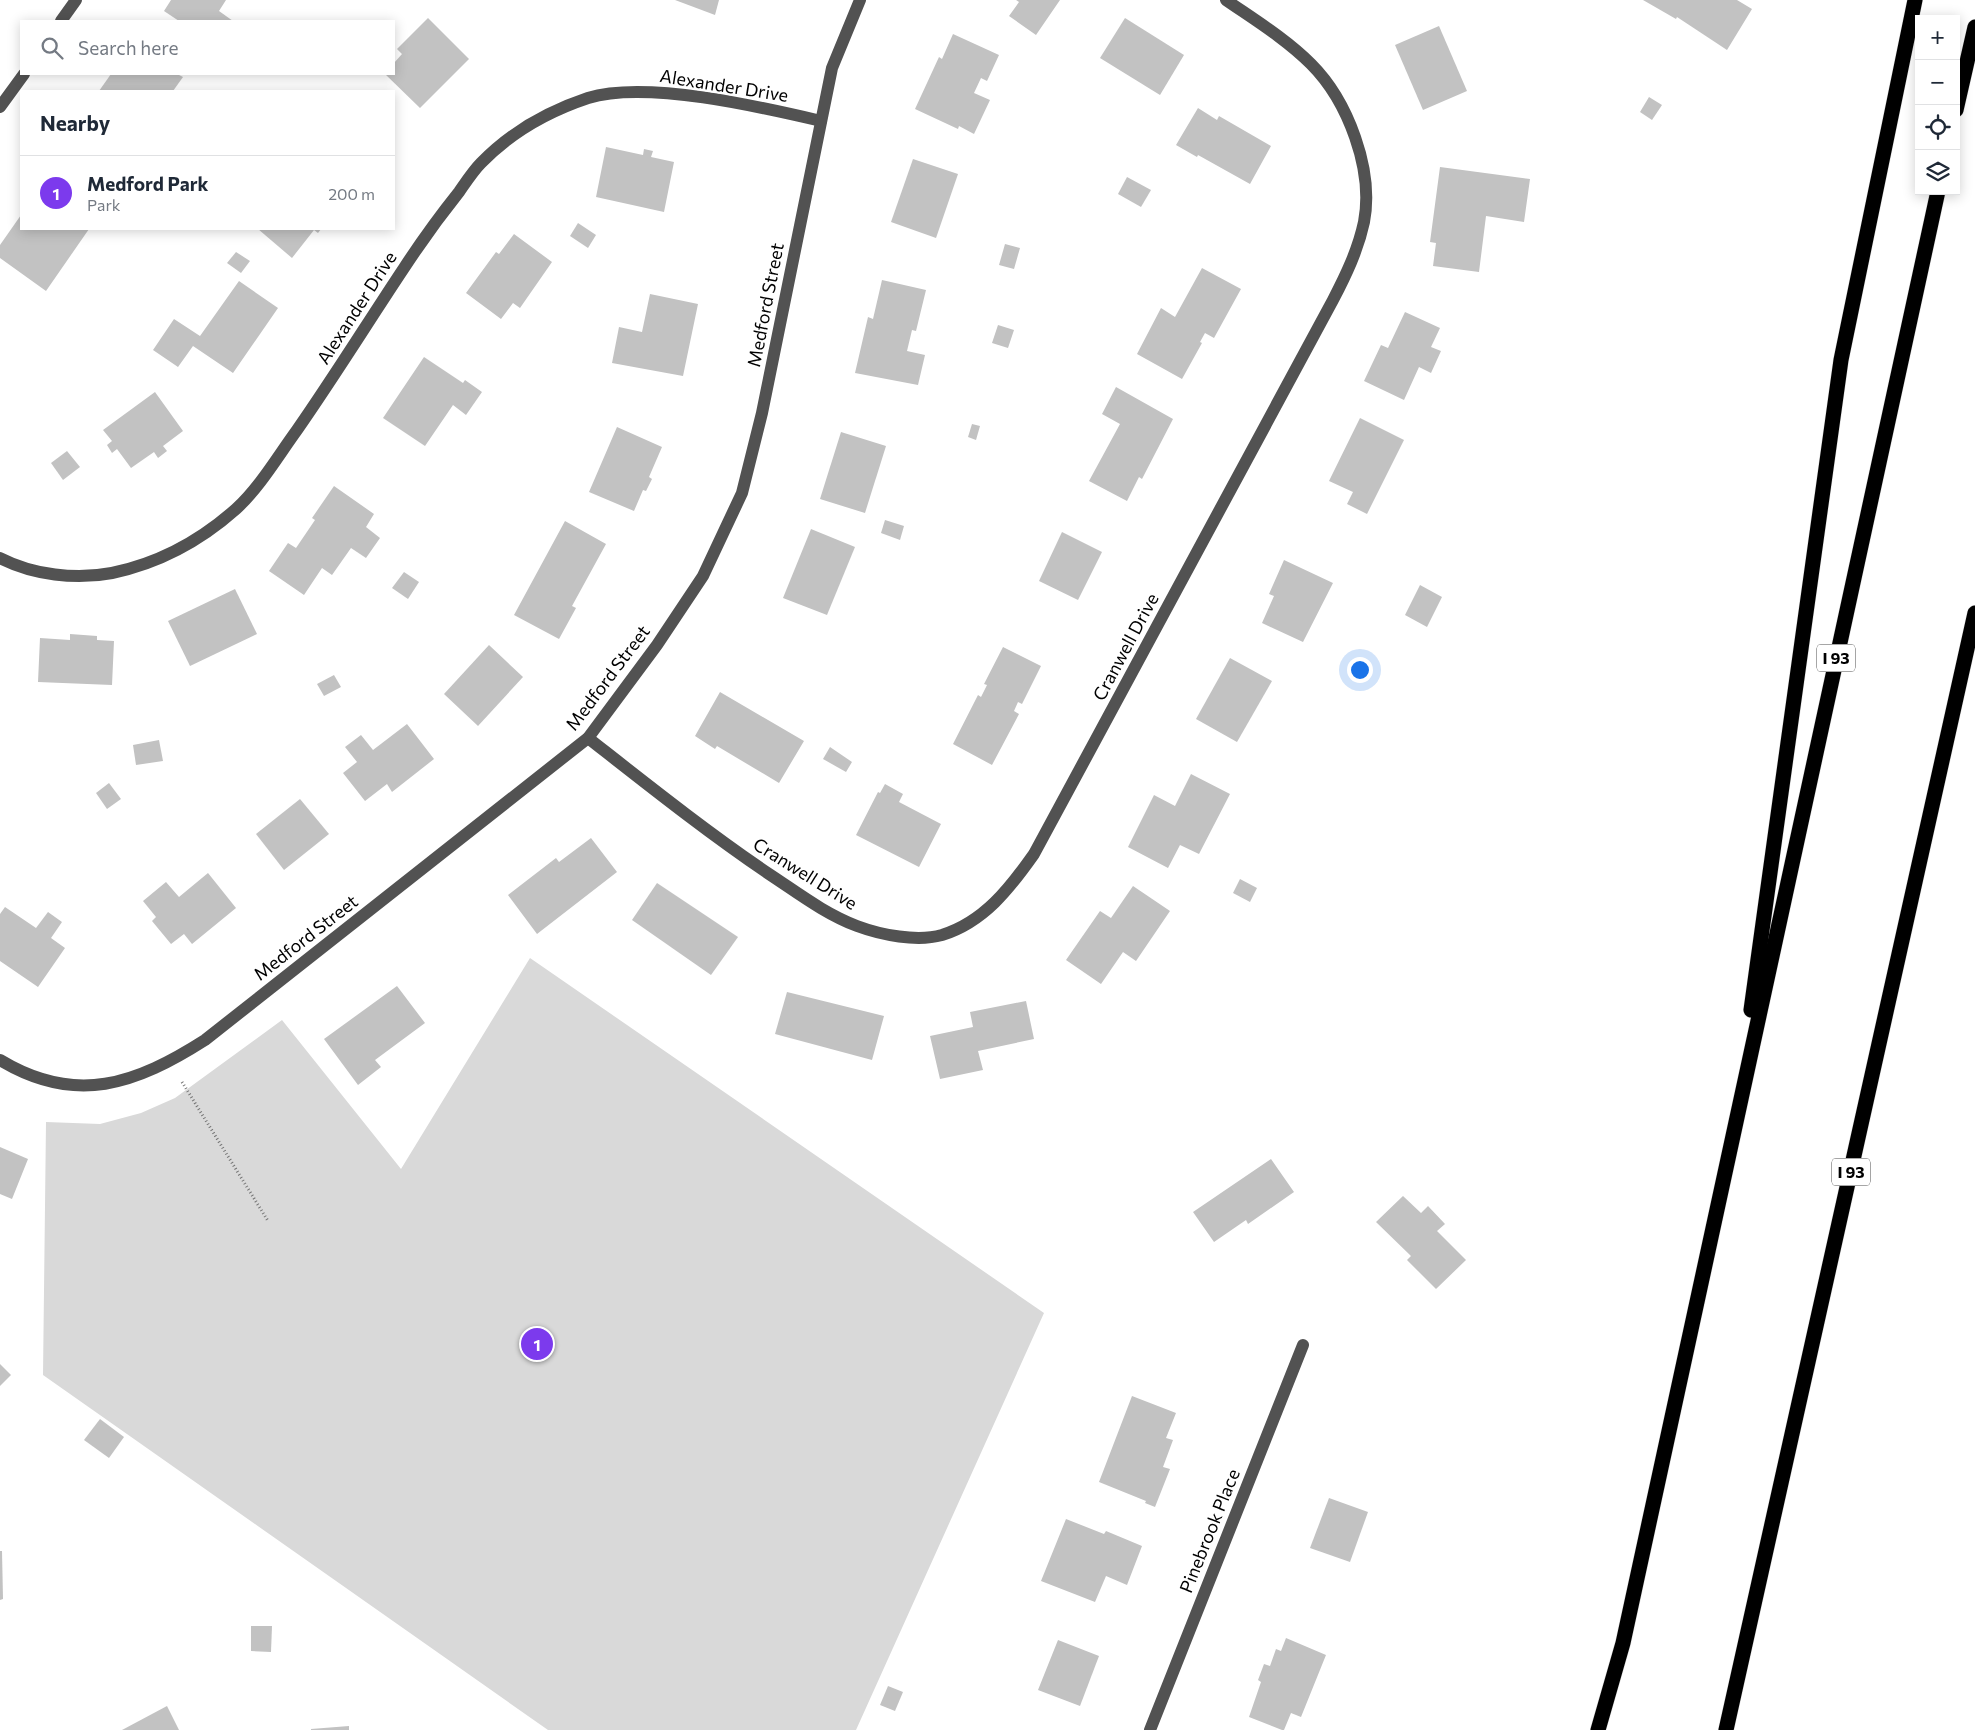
<!DOCTYPE html>
<meta charset="utf-8">
<style>
:root{--surface:#fff;--page:#f2f2f3;--text:#1f2937;--muted:#747a83;--line:#e0e1e3;--accent:#7c3aed}
body{margin:0;font-family:Commissioner,sans-serif;background:var(--page);color:var(--text)}
.controls{position:absolute;right:15px;top:15px;display:grid;overflow:hidden;border-radius:0px;box-shadow:0 2px 12px #0003}
.controls button{width:45px;height:45px;display:grid;place-items:center;padding:0;border:0;border-bottom:1px solid var(--line);background:var(--surface);color:var(--text);font:25px sans-serif}
.you{position:absolute;left:1359px;top:669px;width:18px;height:18px;margin:-12px;border:4px solid #fff;border-radius:50%;background:#1a73e8;box-shadow:0 0 0 8px #1a73e833}
.badge{display:grid;place-items:center;width:32px;height:32px;border-radius:50%;background:var(--accent);color:#fff;font-size:16px;font-weight:700}
.pin{position:absolute;translate:-50% -50%;border:2px solid #fff;box-shadow:0 1px 5px #0006}
.list{margin:0;padding:0;list-style:none}
h2{display:flex;justify-content:space-between;align-items:center;height:65px;margin:0;padding:0 20px;font-size:21px}
h2 small{font-size:16px;font-weight:400;color:var(--muted)}
.list li{display:grid;grid-template-columns:32px 1fr auto;gap:15px;align-items:center;box-sizing:border-box;height:75px;padding:0 20px;border-top:1px solid var(--line)}
.list b{display:block;font-size:19px;white-space:nowrap}
.list p{margin:0;font-size:16px;white-space:nowrap;color:var(--muted)}
.list em{font-size:16px;font-style:normal;color:var(--muted)}
.icon{flex:none;width:28px;height:28px;fill:none;stroke:currentColor;stroke-width:2;stroke-linecap:round;stroke-linejoin:round}
.map{position:relative;flex:none;width:1975px;height:1730px;overflow:hidden}
.search{position:absolute;background:var(--surface);box-shadow:0 2px 12px #0003;left:20px;top:20px;width:375px;height:55px;display:flex;align-items:center;gap:12px;box-sizing:border-box;padding:0 18px;border-radius:0px;color:var(--muted);font-size:19px}
.panel{position:absolute;background:var(--surface);box-shadow:0 2px 12px #0003;left:20px;top:90px;width:375px;height:140px;border-radius:0px}
.map>svg:first-child{display:block}
</style>
<div class="map">
<svg width="1975" height="1730" viewBox="0 0 1975 1730">
<rect width="100%" height="100%" fill="#fff"/>
<path fill="#d9d9d9" d="M 530,958 L 1044,1313 L 856,1730 L 548,1730 L 43,1375 L 46,1122 L 100,1124 L 141,1113 L 175,1098 L 282,1020 L 401,1169 Z"/>
<g fill="#c2c2c2">
<path d="M 171,0 L 226,0 L 219,11 L 233,21 L 179,21 L 164,11 Z"/>
<path d="M 675,0 L 719,0 L 715,15 Z"/>
<path d="M 1016,0 L 1060,0 L 1036,35 L 1009,16 L 1019,2 Z"/>
<path d="M 1643,0 L 1737,0 L 1752,9 L 1727,50 L 1677,17 L 1676,19 Z"/>
<path d="M 428,18 L 469,59 L 420,108 L 385,74 L 394,74 L 394,63 L 402,54 L 397,49 Z"/>
<path d="M 1125,18 L 1184,55 L 1160,95 L 1100,58 Z"/>
<path d="M 1439,26 L 1467,91 L 1423,110 L 1395,45 Z"/>
<path d="M 953,34 L 999,55 L 987,81 L 981,78 L 974,93 L 990,100 L 974,134 L 959,126 L 958,129 L 915,109 L 939,57 L 942,59 Z"/>
<path d="M 111,74 L 177,74 L 183,77 L 173,91 L 99,91 Z"/>
<path d="M 1649,97 L 1662,105 L 1652,120 L 1640,112 Z"/>
<path d="M 1198,108 L 1217,120 L 1219,116 L 1271,146 L 1250,184 L 1198,155 L 1197,157 L 1176,145 Z"/>
<path d="M 606,147 L 643,155 L 644,149 L 653,151 L 651,157 L 674,162 L 664,212 L 596,197 Z"/>
<path d="M 913,159 L 958,174 L 936,238 L 891,222 Z"/>
<path d="M 1440,167 L 1530,179 L 1524,222 L 1486,216 L 1479,272 L 1433,266 L 1436,243 L 1430,242 Z"/>
<path d="M 1127,177 L 1151,190 L 1141,207 L 1118,194 Z"/>
<path d="M 21,215 L 21,229 L 89,229 L 46,291 L 0,258 L 0,245 Z"/>
<path d="M 578,223 L 596,235 L 588,248 L 570,236 Z"/>
<path d="M 258,229 L 321,229 L 318,233 L 314,230 L 292,258 Z"/>
<path d="M 514,234 L 552,262 L 520,308 L 513,303 L 501,319 L 466,293 L 496,252 L 499,254 Z"/>
<path d="M 1005,244 L 1020,248 L 1014,269 L 999,265 Z"/>
<path d="M 236,252 L 250,261 L 241,273 L 227,263 Z"/>
<path d="M 1202,268 L 1241,289 L 1214,338 L 1205,333 L 1200,342 L 1202,343 L 1182,379 L 1137,354 L 1161,308 L 1175,317 Z"/>
<path d="M 882,280 L 926,290 L 916,331 L 912,330 L 907,351 L 925,355 L 918,385 L 855,373 L 868,317 L 873,319 Z"/>
<path d="M 239,281 L 278,308 L 233,373 L 193,346 L 178,367 L 153,350 L 174,319 L 200,336 Z"/>
<path d="M 650,294 L 698,304 L 683,376 L 612,363 L 619,327 L 642,332 Z"/>
<path d="M 1405,312 L 1440,328 L 1431,347 L 1441,351 L 1431,373 L 1419,367 L 1404,400 L 1364,381 L 1381,345 L 1388,348 Z"/>
<path d="M 998,325 L 1014,330 L 1008,348 L 992,343 Z"/>
<path d="M 424,357 L 463,383 L 465,380 L 482,392 L 466,415 L 453,405 L 425,446 L 383,418 Z"/>
<path d="M 1116,387 L 1173,419 L 1142,479 L 1139,477 L 1127,501 L 1089,481 L 1120,424 L 1102,414 Z"/>
<path d="M 155,392 L 183,431 L 163,446 L 167,451 L 158,458 L 154,452 L 131,468 L 117,449 L 112,453 L 107,445 L 112,441 L 103,430 Z"/>
<path d="M 1360,418 L 1404,440 L 1367,514 L 1347,504 L 1353,492 L 1329,481 Z"/>
<path d="M 972,424 L 980,426 L 976,440 L 968,437 Z"/>
<path d="M 617,427 L 662,447 L 649,477 L 652,479 L 646,491 L 643,490 L 634,511 L 589,492 Z"/>
<path d="M 841,432 L 886,446 L 865,513 L 820,499 Z"/>
<path d="M 67,451 L 80,467 L 63,480 L 51,463 Z"/>
<path d="M 334,486 L 374,514 L 366,527 L 380,538 L 366,558 L 351,548 L 332,575 L 322,568 L 304,595 L 269,571 L 288,543 L 296,548 L 315,520 L 312,518 Z"/>
<path d="M 885,520 L 904,526 L 900,540 L 881,533 Z"/>
<path d="M 565,521 L 606,544 L 572,606 L 576,608 L 559,639 L 514,615 Z"/>
<path d="M 811,529 L 855,547 L 827,615 L 783,598 Z"/>
<path d="M 1062,532 L 1102,552 L 1078,600 L 1039,581 Z"/>
<path d="M 1284,560 L 1333,583 L 1303,642 L 1262,623 L 1274,596 L 1269,594 Z"/>
<path d="M 404,572 L 419,582 L 408,599 L 392,588 Z"/>
<path d="M 1420,585 L 1442,597 L 1427,627 L 1405,615 Z"/>
<path d="M 235,589 L 257,634 L 190,666 L 168,621 Z"/>
<path d="M 70,634 L 97,636 L 97,640 L 114,641 L 112,685 L 38,682 L 40,638 L 70,640 Z"/>
<path d="M 489,645 L 523,677 L 478,726 L 444,694 Z"/>
<path d="M 1003,647 L 1041,666 L 1022,704 L 1018,702 L 1014,711 L 1019,714 L 992,765 L 953,744 L 978,695 L 981,697 L 987,685 L 984,684 Z"/>
<path d="M 1230,658 L 1272,681 L 1237,742 L 1196,719 Z"/>
<path d="M 334,675 L 341,687 L 324,696 L 317,684 Z"/>
<path d="M 720,692 L 804,741 L 779,783 L 717,746 L 715,749 L 695,736 Z"/>
<path d="M 407,724 L 434,759 L 392,792 L 387,784 L 365,801 L 343,773 L 357,762 L 345,747 L 361,735 L 373,750 Z"/>
<path d="M 159,740 L 163,761 L 136,765 L 133,745 Z"/>
<path d="M 830,747 L 852,762 L 846,772 L 823,759 Z"/>
<path d="M 1191,774 L 1230,794 L 1199,854 L 1180,845 L 1168,868 L 1128,847 L 1154,795 L 1175,806 Z"/>
<path d="M 109,783 L 121,799 L 107,809 L 96,793 Z"/>
<path d="M 885,784 L 903,794 L 899,802 L 941,824 L 919,867 L 856,835 L 878,792 L 880,793 Z"/>
<path d="M 300,799 L 329,834 L 284,870 L 256,834 Z"/>
<path d="M 591,838 L 617,872 L 537,934 L 508,895 L 556,858 L 559,862 Z"/>
<path d="M 208,873 L 236,908 L 192,944 L 184,934 L 171,944 L 152,921 L 156,917 L 143,901 L 166,882 L 179,897 Z"/>
<path d="M 1240,879 L 1257,888 L 1250,902 L 1233,893 Z"/>
<path d="M 657,883 L 738,937 L 711,975 L 632,920 Z"/>
<path d="M 1133,886 L 1170,911 L 1136,961 L 1123,952 L 1101,984 L 1066,960 L 1100,911 L 1111,918 Z"/>
<path d="M 5,907 L 36,928 L 48,912 L 62,922 L 51,938 L 65,948 L 38,987 L 0,961 L 0,914 Z"/>
<path d="M 397,986 L 425,1023 L 375,1060 L 381,1067 L 358,1085 L 324,1039 Z"/>
<path d="M 787,992 L 884,1016 L 872,1060 L 775,1034 Z"/>
<path d="M 1026,1001 L 1034,1039 L 978,1051 L 983,1070 L 940,1079 L 930,1036 L 973,1027 L 970,1012 Z"/>
<path d="M 0,1147 L 28,1159 L 12,1199 L 0,1194 Z"/>
<path d="M 1271,1159 L 1294,1192 L 1248,1224 L 1246,1220 L 1214,1242 L 1193,1212 Z"/>
<path d="M 1403,1196 L 1421,1213 L 1428,1206 L 1445,1224 L 1437,1231 L 1466,1260 L 1436,1289 L 1407,1260 L 1411,1256 L 1376,1222 Z"/>
<path d="M 0,1364 L 11,1375 L 0,1386 Z"/>
<path d="M 1132,1396 L 1176,1413 L 1166,1438 L 1173,1440 L 1163,1467 L 1170,1469 L 1155,1507 L 1145,1503 L 1146,1501 L 1099,1482 Z"/>
<path d="M 100,1419 L 124,1437 L 109,1458 L 84,1440 Z"/>
<path d="M 1329,1498 L 1368,1512 L 1350,1562 L 1310,1548 Z"/>
<path d="M 1066,1519 L 1104,1534 L 1106,1531 L 1142,1546 L 1127,1585 L 1106,1576 L 1095,1602 L 1041,1581 Z"/>
<path d="M 0,1551 L 2,1551 L 3,1599 L 0,1600 Z"/>
<path d="M 251,1626 L 272,1626 L 271,1652 L 251,1651 Z"/>
<path d="M 1286,1638 L 1326,1655 L 1301,1717 L 1291,1713 L 1284,1730 L 1282,1730 L 1249,1717 L 1261,1682 L 1258,1680 L 1264,1664 L 1270,1666 L 1276,1649 L 1281,1651 Z"/>
<path d="M 1058,1640 L 1099,1656 L 1080,1706 L 1038,1690 Z"/>
<path d="M 888,1686 L 903,1692 L 895,1711 L 880,1705 Z"/>
<path d="M 167,1706 L 179,1730 L 122,1730 Z"/>
<path d="M 349,1726 L 349,1730 L 311,1730 L 311,1729 Z"/>
</g>
<g fill="none" stroke-linecap="round" stroke-linejoin="round">
<g stroke="#dbdbdb" stroke-width="16">
<g id="highway">
<path d="M 1956,110 L 1975,27"/>
<path d="M 1751,1010 L 1841,360 L 1915,0"/>
<path d="M 1598,1730 L 1623,1643 L 1938,191"/>
<path d="M 1726,1730 L 1975,613"/>
</g>
</g>
<path stroke="#747474" stroke-width="3" stroke-dasharray="1 2.5" stroke-linecap="butt" d="M 182,1082 L 268,1221"/>
<g stroke="#525252" stroke-width="12">
<path d="M 61,21 L 76,0"/>
<path d="M 0,107 L 24,74"/>
<path d="M 0,558 C 33,575 76,580 112,573 C 160,563 200,541 236,509 C 260,487 278,456 297,430 C 334,377 368,322 404,268 C 421,242 439,217 459,192 C 466,182 473,171 481,163 C 510,133 549,111 588,98 C 646,80 761,107 821,121"/>
<path d="M 588,738 C 648,785 707,832 769,874 C 798,893 825,914 857,926 C 881,935 917,942 942,935 C 984,922 1010,888 1034,854 L 1333,300 C 1346,275 1358,250 1364,222 C 1374,170 1348,101 1311,64 C 1286,39 1255,20 1226,0"/>
<path d="M 0,1060 C 76,1106 136,1084 205,1040 L 588,738 L 657,645 L 703,576 L 742,493 L 762,413 L 832,68 L 860,0"/>
<path d="M 1150,1730 L 1303,1345"/>
</g>
<use href="#highway" stroke="#000" stroke-width="15"/>
</g>
<g text-anchor="middle" stroke-width="4" stroke-linejoin="round" paint-order="stroke">
<g fill="#fff" stroke="#4c4c4c" stroke-width="1">
<rect x="1817" y="644.5" width="38" height="27" rx="4"/>
<rect x="1832" y="1158.5" width="38" height="27" rx="4"/>
</g>
<g font-size="16" font-weight="bold" fill="#000">
<text x="1836" y="664">I 93</text>
<text x="1851" y="1178">I 93</text>
</g>
<g font-size="18" fill="#000" stroke="#fff">
<text transform="translate(724 86) rotate(9)" y="6">Alexander Drive</text>
<text transform="translate(766 305) rotate(-79)" y="6">Medford Street</text>
<text transform="translate(357 308) rotate(-57)" y="6">Alexander Drive</text>
<text transform="translate(1126 647) rotate(-62)" y="6">Cranwell Drive</text>
<text transform="translate(608 678) rotate(-53)" y="6">Medford Street</text>
<text transform="translate(805 874) rotate(32)" y="6">Cranwell Drive</text>
<text transform="translate(306 938) rotate(-38)" y="6">Medford Street</text>
<text transform="translate(1210 1531) rotate(-68)" y="6">Pinebrook Place</text>
</g>
</g>
</svg>
<div class="controls">
<button>+</button>
<button>−</button>
<button><svg class="icon" aria-label="locate" viewBox="0 0 24 24"><circle cx="12" cy="12" r="6"/><path d="M12 2v4M12 18v4M2 12h4M18 12h4"/></svg></button>
<button><svg class="icon" aria-label="layers" viewBox="0 0 24 24"><path d="M12 4l9 5-9 5-9-5zM3 14l9 5 9-5"/></svg></button>
</div>
<div class="you"></div>
<div class="pin badge" style="left:537px;top:1344px">1</div>
<div class="search"><svg class="icon" aria-label="search" viewBox="0 0 24 24"><circle cx="10" cy="10" r="6"/><path d="M15 15l6 6"/></svg>Search here</div>
<section class="panel">
<h2>Nearby<small></small></h2>
<ul class="list">
<li><span class="badge">1</span><div><b>Medford Park</b><p>Park</p></div><em>200 m</em></li>
</ul>
</section>
</div>
